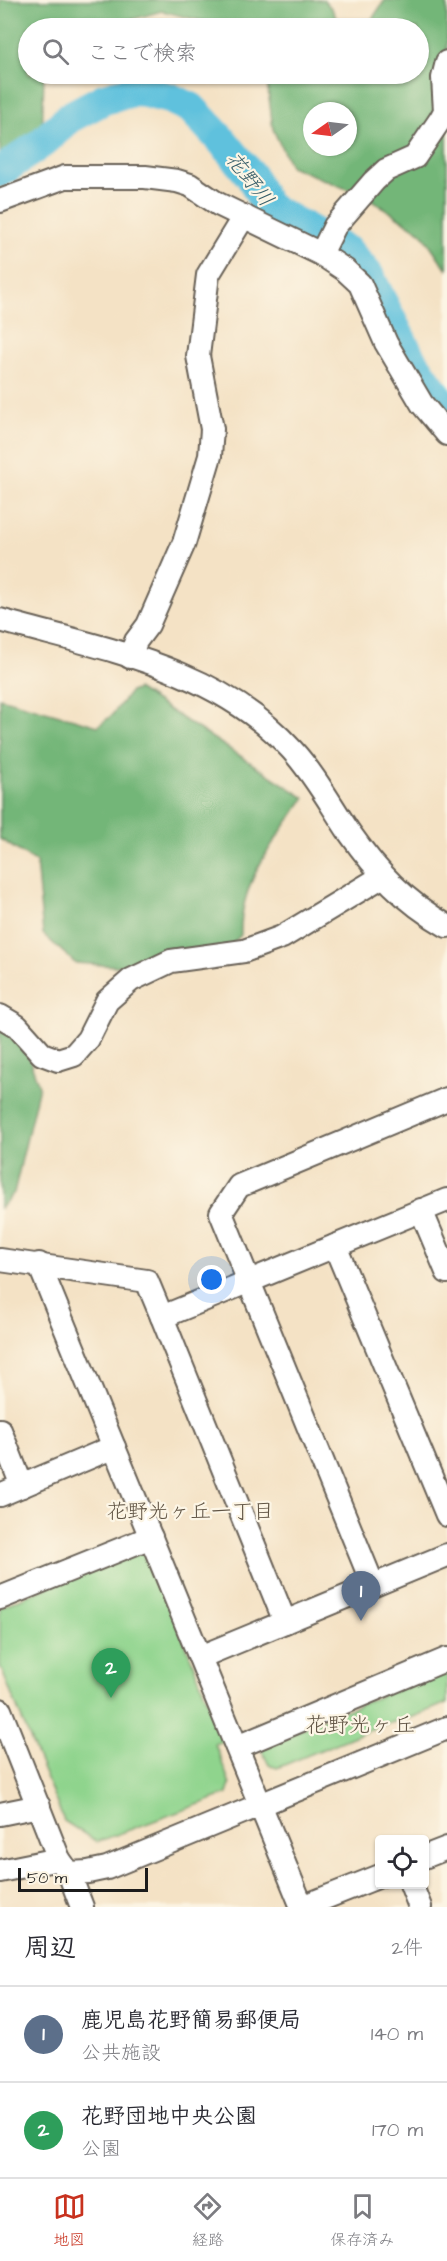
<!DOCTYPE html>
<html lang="ja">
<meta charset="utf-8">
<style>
:root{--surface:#fff;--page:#f7f7f7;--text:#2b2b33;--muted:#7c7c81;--line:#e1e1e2;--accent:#c8321e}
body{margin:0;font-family:"Architects Daughter","Klee One",sans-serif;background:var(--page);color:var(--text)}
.controls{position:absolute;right:18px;bottom:18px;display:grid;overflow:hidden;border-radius:6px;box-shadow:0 2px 4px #0004}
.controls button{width:54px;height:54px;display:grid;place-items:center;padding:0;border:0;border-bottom:2px solid var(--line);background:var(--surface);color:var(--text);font:30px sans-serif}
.compass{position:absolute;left:303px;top:102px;width:54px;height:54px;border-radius:50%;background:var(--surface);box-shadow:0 2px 4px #0004;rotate:256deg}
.scale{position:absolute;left:18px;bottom:15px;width:130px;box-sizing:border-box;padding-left:6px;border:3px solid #1c1c1c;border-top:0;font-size:16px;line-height:21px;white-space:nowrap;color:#1c1c1c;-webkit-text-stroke:4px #fcf5e5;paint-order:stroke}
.you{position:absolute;left:212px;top:1280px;width:21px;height:21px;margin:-15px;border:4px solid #fff;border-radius:50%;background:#1a73e8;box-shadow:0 0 0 9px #1a73e833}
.badge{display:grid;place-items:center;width:39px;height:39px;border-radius:50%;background:var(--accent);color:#fff;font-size:20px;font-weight:700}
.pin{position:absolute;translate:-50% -50px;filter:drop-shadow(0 2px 3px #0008)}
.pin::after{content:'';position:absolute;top:32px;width:21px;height:18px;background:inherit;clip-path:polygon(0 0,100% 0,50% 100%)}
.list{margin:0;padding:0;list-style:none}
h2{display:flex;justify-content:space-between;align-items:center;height:78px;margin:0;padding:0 24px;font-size:26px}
h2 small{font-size:20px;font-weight:400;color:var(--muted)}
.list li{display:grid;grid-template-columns:39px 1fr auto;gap:18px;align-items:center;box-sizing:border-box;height:96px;padding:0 24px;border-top:2px solid var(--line)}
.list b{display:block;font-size:22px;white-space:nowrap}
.list p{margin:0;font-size:20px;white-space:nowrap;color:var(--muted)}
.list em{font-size:20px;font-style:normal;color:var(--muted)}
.icon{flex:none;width:33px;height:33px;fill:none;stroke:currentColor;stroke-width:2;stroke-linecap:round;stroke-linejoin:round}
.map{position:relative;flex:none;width:447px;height:1907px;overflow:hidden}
.search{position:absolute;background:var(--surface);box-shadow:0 2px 4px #0004;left:18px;right:18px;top:18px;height:66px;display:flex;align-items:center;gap:15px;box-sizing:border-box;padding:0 21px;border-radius:33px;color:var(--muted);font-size:22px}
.sheet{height:270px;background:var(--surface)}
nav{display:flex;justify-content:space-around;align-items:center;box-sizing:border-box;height:84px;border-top:2px solid var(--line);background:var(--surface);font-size:16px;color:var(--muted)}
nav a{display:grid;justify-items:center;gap:3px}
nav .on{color:var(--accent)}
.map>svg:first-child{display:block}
</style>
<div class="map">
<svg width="447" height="1907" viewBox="0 0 447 1907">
<rect width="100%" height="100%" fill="#fcf5e5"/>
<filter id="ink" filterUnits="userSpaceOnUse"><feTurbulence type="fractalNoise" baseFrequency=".0167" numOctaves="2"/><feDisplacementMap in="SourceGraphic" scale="12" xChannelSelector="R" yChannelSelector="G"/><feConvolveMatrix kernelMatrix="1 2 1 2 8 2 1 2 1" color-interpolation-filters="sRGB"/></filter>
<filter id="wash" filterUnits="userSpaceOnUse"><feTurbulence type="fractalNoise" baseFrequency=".008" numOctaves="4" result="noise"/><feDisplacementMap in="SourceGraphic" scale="24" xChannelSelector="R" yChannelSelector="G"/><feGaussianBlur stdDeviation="1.35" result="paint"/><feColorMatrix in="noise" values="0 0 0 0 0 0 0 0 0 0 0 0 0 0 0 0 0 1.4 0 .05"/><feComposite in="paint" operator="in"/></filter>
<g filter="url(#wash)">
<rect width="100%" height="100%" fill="#f4e2c5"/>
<g fill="#8fd48d" stroke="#567854" stroke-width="1.5">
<path d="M 138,1550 L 151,1555 L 223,1741 L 215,1744 L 230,1784 L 227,1794 L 97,1842 L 64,1821 L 0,1666 L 0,1607 Z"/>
<path d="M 447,1668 L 447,1703 L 413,1717 L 379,1726 L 277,1768 L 269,1765 L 262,1751 L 265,1744 Z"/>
</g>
<g fill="#73b678" stroke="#48694a" stroke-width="1.5" fill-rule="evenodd">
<path d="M 0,0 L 324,0 L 332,9 L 341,28 L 222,28 L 218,25 L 162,11 L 101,28 L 28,28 L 28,74 L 44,74 L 42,137 L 0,181 Z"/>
<path d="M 385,0 L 447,0 L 447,270 L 422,233 L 369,198 L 290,166 L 273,129 L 266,74 L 418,74 L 418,28 L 359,28 L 370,22 ZM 312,111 L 348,111 L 348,147 L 312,147 Z"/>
<path d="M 137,689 L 305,798 C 276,838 239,882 241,935 L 231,945 L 141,964 L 116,966 L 75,963 L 43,934 L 36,862 L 0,839 L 0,698 L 98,726 L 112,715 L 130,692 Z"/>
<path d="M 0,1027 L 24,1044 L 39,1086 L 14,1193 L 0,1208 Z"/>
</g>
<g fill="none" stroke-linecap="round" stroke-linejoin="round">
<path stroke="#5fc1dd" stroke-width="32" d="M 0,172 L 43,142 L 70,117 L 104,99 L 136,90 L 169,98 L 191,108 L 224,143 L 251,176 L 267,207 L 348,252 L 368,275 L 410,358 L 447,410"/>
</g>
</g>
<g filter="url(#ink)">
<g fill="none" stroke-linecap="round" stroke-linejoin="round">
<g stroke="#686157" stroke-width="26">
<g id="minor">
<path d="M 0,201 L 65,177 L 145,177 L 177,181 L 190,185 L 218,204 L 321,254 L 345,270 L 360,284 L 386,343 L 422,404 L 447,434"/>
<path d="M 321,254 L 335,226 L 374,181 L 386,170 L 415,157 L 440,120 L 445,111 L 443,78 L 447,62"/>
<path d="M 0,620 C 103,649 217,667 292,750 C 314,774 331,805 349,832 C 377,872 404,901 447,926"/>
<path d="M 130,657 L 136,641 L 148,625 L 184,543 L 210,456 L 212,429 L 198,356 L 208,275 L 244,216"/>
<path d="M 0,1016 L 17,1026 L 42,1054 L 58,1060 L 74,1055 L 88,1039 L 107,1001 L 131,980 L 171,961 L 244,951 L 282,937 L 383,876"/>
<path d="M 421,1210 L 447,1272"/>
<path d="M 335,1246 L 447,1515"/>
<path d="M 0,1260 L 147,1281 L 162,1317 L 447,1200"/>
<path d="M 39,1264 L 302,1907"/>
<path d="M 162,1317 L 285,1622"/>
<path d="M 0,1430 L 22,1486"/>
<path d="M 0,1495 L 114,1447"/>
<path d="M 373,1585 L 221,1213 L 239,1186 L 447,1099"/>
<path d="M 0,1598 L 151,1537"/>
<path d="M 200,1657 L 447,1555"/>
<path d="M 0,1710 L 59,1859 L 69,1873 L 82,1907"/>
<path d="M 237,1747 L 447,1659"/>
<path d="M 0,1814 L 39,1806"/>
<path d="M 424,1857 L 447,1848"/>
<path d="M 0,1871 L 59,1859"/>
<path d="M 69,1873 L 88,1872 L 107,1868 L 447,1728"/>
<path d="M 411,1884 L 420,1907"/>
<path d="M 302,1907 L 380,1876"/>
</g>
</g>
<use href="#minor" stroke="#fff" stroke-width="22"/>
</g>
</g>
<g text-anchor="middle" stroke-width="4.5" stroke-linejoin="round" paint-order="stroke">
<g font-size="21" font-style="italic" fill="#375e69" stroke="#fcf5e5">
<text transform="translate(250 179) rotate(52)" y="7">花野川</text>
</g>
<g font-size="21" fill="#605444" stroke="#fcf5e5">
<text x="190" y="1518">花野光ヶ丘一丁目</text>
</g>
<g font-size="22" fill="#605444" stroke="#fcf5e5">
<text x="360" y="1732">花野光ヶ丘</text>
</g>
</g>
</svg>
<div class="controls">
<button><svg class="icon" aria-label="locate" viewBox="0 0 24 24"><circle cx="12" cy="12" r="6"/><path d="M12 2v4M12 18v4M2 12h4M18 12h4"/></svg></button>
</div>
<svg class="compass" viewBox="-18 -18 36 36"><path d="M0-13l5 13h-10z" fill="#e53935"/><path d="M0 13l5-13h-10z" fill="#7c7c81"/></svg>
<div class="scale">50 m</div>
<div class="you"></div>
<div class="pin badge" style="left:361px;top:1621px;background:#5c6f8a">1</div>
<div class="pin badge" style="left:111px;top:1698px;background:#2e9e5b">2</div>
<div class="search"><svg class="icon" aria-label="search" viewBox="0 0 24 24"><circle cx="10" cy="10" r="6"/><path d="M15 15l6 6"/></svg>ここで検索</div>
</div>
<section class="sheet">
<h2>周辺<small>2件</small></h2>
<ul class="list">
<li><span class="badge" style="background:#5c6f8a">1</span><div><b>鹿児島花野簡易郵便局</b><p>公共施設</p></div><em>140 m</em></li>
<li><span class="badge" style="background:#2e9e5b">2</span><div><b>花野団地中央公園</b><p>公園</p></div><em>170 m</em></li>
</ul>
</section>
<nav>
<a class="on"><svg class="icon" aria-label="map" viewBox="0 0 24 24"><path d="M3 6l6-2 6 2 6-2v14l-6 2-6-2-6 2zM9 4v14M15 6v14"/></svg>地図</a>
<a><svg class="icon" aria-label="directions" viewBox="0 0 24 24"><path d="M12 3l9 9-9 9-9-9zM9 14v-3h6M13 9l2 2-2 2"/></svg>経路</a>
<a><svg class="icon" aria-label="saved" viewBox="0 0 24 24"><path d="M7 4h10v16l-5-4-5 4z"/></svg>保存済み</a>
</nav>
